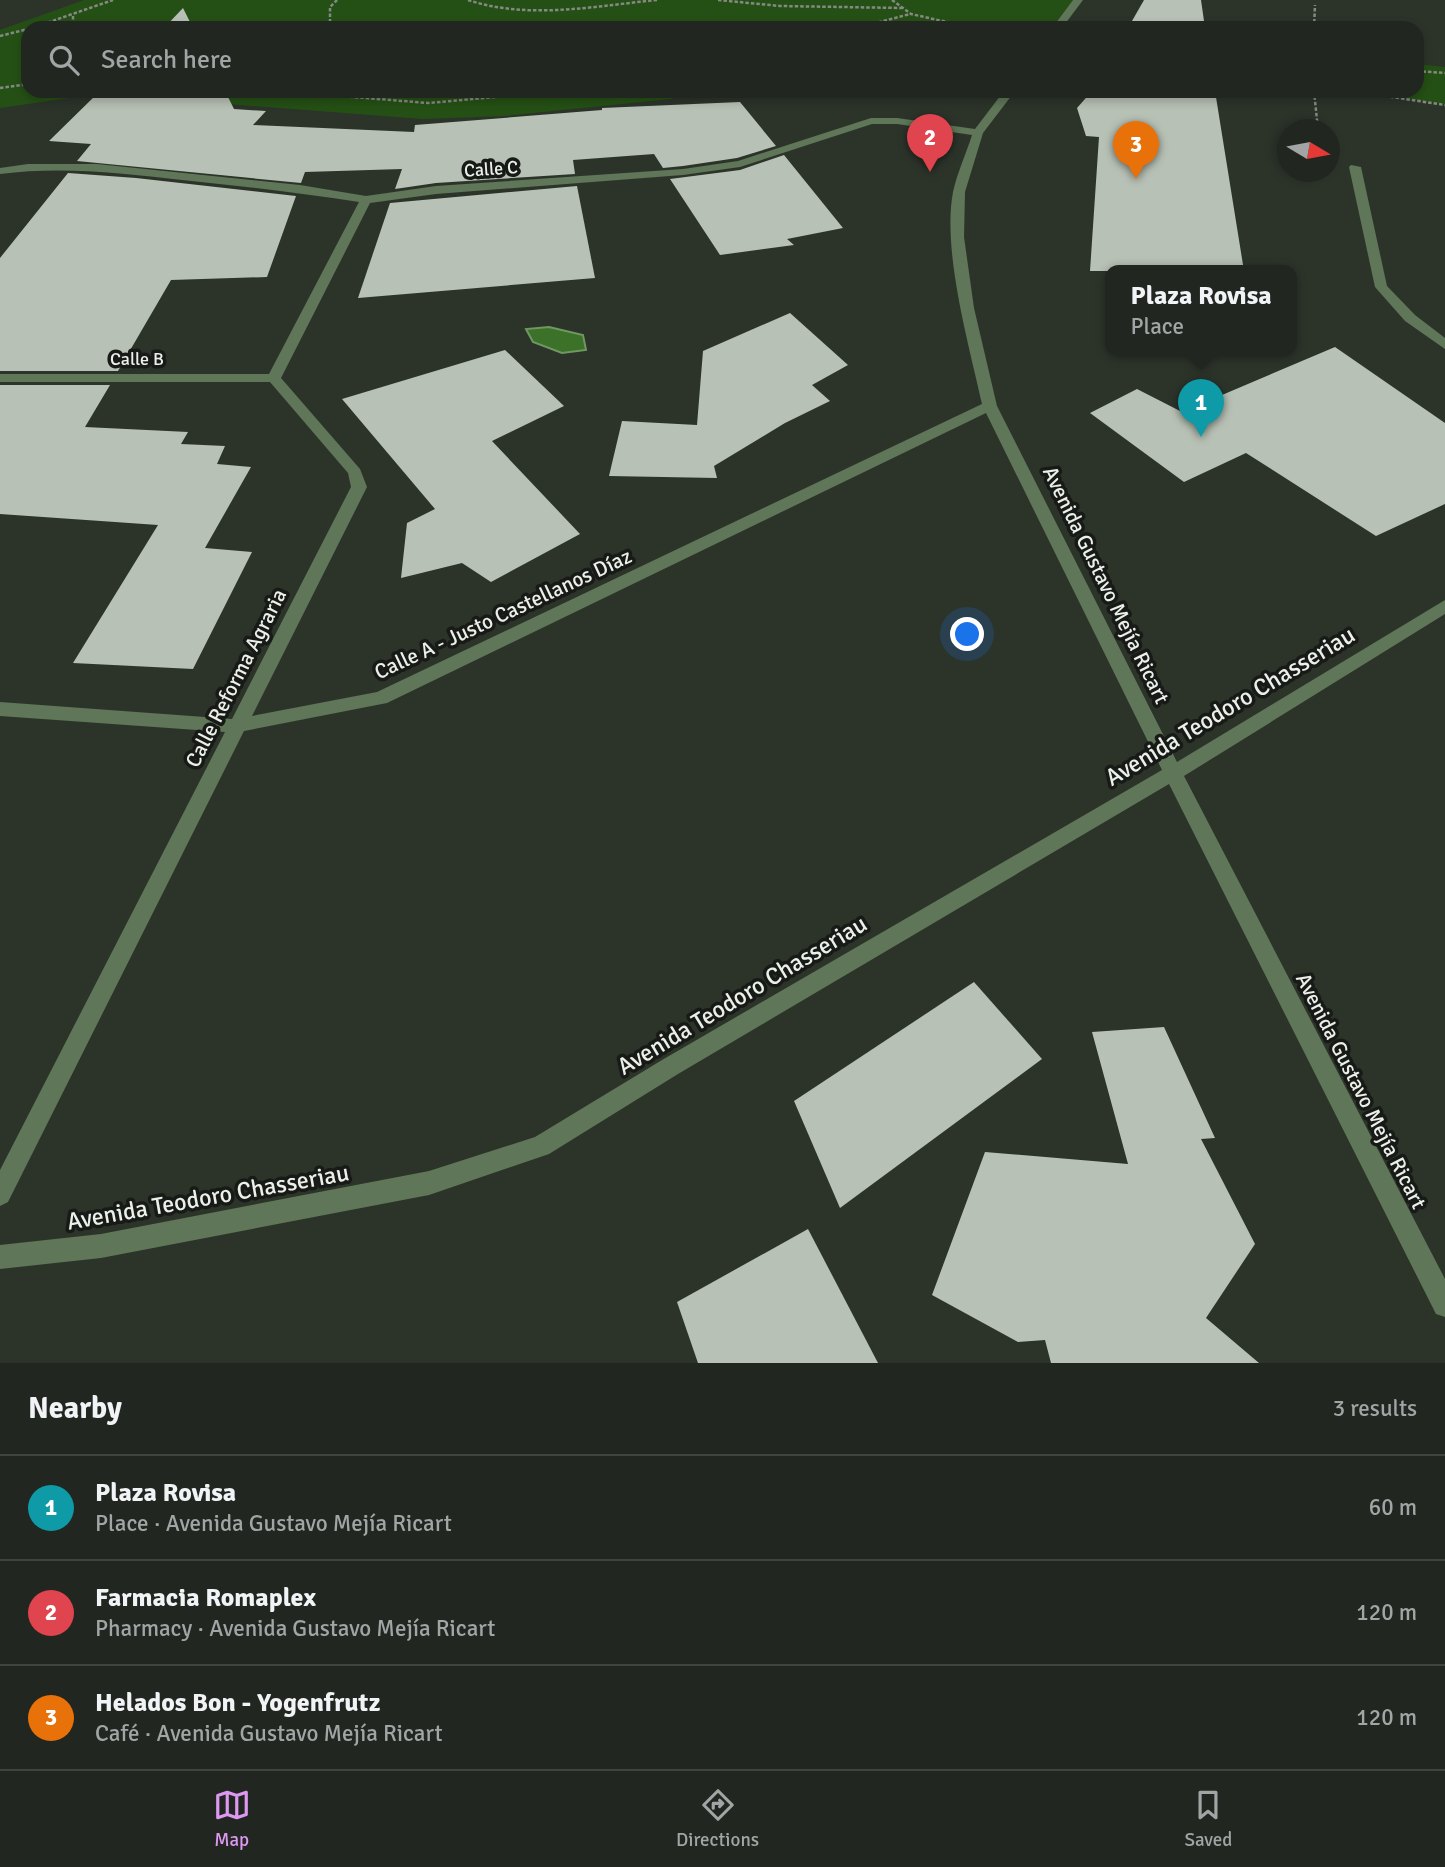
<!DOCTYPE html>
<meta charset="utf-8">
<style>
:root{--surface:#212720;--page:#2d332d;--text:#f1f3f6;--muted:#a2a5a5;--line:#3e443e;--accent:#de98f2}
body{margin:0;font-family:Signika,sans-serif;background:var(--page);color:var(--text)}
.compass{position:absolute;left:1277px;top:119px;width:63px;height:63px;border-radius:50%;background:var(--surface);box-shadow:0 4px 10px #0003;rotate:100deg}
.you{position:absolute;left:968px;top:635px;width:24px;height:24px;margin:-18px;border:5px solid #fff;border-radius:50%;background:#1a73e8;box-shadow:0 0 0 10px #1a73e833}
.badge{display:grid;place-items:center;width:46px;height:46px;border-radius:50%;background:var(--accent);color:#fff;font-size:23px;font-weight:700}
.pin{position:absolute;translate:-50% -58px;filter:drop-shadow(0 2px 4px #0008)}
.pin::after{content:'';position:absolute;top:37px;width:24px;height:21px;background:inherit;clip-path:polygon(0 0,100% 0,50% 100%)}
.popup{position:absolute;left:1105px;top:265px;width:192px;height:91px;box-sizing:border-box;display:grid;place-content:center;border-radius:14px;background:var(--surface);filter:drop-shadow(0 2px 5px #0005);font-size:23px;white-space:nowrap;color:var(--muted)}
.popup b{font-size:26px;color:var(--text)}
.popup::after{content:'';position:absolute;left:50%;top:100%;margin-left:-14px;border:14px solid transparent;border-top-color:var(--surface)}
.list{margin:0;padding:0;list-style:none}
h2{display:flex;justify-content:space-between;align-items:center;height:91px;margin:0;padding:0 28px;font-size:30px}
h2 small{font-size:23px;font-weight:400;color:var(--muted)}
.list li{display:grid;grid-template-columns:46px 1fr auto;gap:21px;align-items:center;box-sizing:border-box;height:105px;padding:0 28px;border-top:2px solid var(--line)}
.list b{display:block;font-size:26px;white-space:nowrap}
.list p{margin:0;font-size:23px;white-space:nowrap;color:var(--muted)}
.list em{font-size:23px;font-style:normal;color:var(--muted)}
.icon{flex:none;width:38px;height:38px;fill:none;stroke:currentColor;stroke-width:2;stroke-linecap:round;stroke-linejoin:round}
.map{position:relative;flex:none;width:1445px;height:1363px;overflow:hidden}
.search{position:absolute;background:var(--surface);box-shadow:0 4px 10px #0003;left:21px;right:21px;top:21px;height:77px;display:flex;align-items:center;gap:18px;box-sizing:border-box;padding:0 24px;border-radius:21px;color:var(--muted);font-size:26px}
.sheet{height:406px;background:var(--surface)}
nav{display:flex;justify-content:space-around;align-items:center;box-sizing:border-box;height:98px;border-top:2px solid var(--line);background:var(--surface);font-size:19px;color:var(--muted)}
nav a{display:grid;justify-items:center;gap:4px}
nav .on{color:var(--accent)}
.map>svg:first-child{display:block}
</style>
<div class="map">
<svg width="1445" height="1363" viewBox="0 0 1445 1363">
<rect width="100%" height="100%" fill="#2c342a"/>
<g fill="#255015">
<path d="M 84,0 L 1073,0 L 1051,28 L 913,26 L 906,28 L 28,28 L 28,91 L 697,91 L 671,99 L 504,116 L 423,119 L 97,94 L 0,108 L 0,30 Z"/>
<path d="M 1417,64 L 1445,67 L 1445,104 L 1352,91 L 1417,91 Z"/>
</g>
<path fill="#3b7129" stroke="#709763" stroke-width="2" d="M 549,327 L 583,335 L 586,350 L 562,353 L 533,342 L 526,329 Z"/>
<g fill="#b8c1b5">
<path d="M 1144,0 L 1201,0 L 1205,28 L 1128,28 Z"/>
<path d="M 183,8 L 193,28 L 164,28 Z"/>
<path d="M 100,91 L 225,91 L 234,109 L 266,111 L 253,125 L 414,132 L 415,125 L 602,110 L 602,108 L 740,102 L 776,146 L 737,158 L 683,166 L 663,168 L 654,154 L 573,160 L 575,174 L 436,183 L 395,189 L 402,169 L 305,172 L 301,183 L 77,161 L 91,144 L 49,141 Z"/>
<path d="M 1092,91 L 1215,91 L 1244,271 L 1090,271 L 1099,137 L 1086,136 L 1077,108 Z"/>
<path d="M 784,155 L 843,228 L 787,239 L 794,245 L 720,255 L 670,179 L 740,170 Z"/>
<path d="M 68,173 L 136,178 L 296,196 L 267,277 L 171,280 L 118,371 L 0,371 L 0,258 Z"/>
<path d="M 577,186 L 595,278 L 358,298 L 390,203 Z"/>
<path d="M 790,313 L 848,365 L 812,385 L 830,401 L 785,423 L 714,466 L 717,478 L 609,476 L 622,421 L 697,425 L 703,351 Z"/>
<path d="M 1335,347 L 1445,423 L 1445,504 L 1376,536 L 1246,453 L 1184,482 L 1090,413 L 1137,389 L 1182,412 Z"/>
<path d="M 505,350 L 564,406 L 492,441 L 580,534 L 491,582 L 462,563 L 401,578 L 407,523 L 435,509 L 342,399 Z"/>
<path d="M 0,385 L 110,385 L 85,427 L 188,432 L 181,444 L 225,446 L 217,464 L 251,467 L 205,548 L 252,552 L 193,669 L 73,663 L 158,525 L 0,514 Z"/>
<path d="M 974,982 L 1042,1059 L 840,1208 L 794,1101 Z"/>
<path d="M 1164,1027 L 1215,1138 L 1201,1139 L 1255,1244 L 1206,1318 L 1259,1363 L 1051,1363 L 1045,1340 L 1018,1342 L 932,1295 L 985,1152 L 1128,1164 L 1092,1032 Z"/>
<path d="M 808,1229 L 878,1363 L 698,1363 L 677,1302 Z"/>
</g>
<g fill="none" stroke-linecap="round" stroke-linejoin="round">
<g stroke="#848a82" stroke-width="2.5" stroke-dasharray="3.5 2" stroke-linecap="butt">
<path d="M 468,0 C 528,20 595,6 657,0"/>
<path d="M 718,0 L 780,6 L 902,8"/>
<path d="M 892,0 L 911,14 L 974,28"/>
<path d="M 73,16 L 73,28"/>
<path d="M 32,28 L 113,0"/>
<path d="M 330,28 L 330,7 L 337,0"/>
<path d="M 857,28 L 910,14"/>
<path d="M 1314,28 L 1315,5"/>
<path d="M 0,36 L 28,29"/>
<path d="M 1417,71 L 1445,73"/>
<path d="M 0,88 L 28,84"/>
<path d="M 278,91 L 428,103 L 562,91"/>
<path d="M 1314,91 L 1318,130"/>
<path d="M 1352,91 L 1445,105"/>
</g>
<g fill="#5f7658" fill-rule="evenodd">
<path d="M 1073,0 L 1083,0 L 1062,28 L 1052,28 Z"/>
<path d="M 1004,91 L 1015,91 L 983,133 L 965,192 L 964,237 L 974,308 L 997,406 L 1177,762 L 1445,600 L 1445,614 L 1184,776 L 1445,1279 L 1445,1317 L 1436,1314 L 1169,784 L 678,1074 L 549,1154 L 429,1195 L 101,1258 L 0,1269 L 0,1245 L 101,1234 L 429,1171 L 535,1137 L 662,1060 L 1162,770 L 986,413 L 387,703 L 244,731 L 8,1202 L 0,1206 L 0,1170 L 225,732 L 0,716 L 0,702 L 232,719 L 351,487 L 348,473 L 270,382 L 0,382 L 0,374 L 269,374 L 359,202 C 300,193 242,186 182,180 C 121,173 61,166 0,174 L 0,168 L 28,164 L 97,164 L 300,185 L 366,196 L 436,186 L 683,169 L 738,161 L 871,118 L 897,118 L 975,129 ZM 872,124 L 897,124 L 972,135 C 966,154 957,173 953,192 C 942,251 969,345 982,404 L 377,692 L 252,716 L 367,487 L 360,469 L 281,378 L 370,203 L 436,194 L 683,175 L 740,167 Z"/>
<path d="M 1351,165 L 1361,167 L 1387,286 L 1415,315 L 1445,338 L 1445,349 L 1405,321 L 1375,287 L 1349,167 Z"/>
</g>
</g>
<g text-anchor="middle" stroke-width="7" stroke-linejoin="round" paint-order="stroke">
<g font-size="18" fill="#ecf0ea" stroke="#171a16">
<text transform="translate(491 169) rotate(-4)" y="6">Calle C</text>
<text x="137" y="365">Calle B</text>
</g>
<g font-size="21" fill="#ecf0ea" stroke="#171a16">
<text transform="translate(1106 585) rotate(64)" y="7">Avenida Gustavo Mejía Ricart</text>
<text transform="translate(503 614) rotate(-25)" y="7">Calle A - Justo Castellanos Díaz</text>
<text transform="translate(236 678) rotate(-63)" y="7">Calle Reforma Agraria</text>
<text transform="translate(1361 1091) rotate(63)" y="7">Avenida Gustavo Mejía Ricart</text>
</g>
<g font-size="24" fill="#ecf0ea" stroke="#171a16">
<text transform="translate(1230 706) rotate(-31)" y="8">Avenida Teodoro Chasseriau</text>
<text transform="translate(742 995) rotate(-31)" y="8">Avenida Teodoro Chasseriau</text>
<text transform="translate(208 1197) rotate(-10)" y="8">Avenida Teodoro Chasseriau</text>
</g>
</g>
</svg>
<svg class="compass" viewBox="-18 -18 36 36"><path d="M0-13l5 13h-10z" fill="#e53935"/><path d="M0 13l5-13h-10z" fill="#a2a5a5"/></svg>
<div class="you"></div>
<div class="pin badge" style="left:1201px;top:437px;background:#0f9aa8">1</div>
<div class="popup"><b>Plaza Rovisa</b>Place</div>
<div class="pin badge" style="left:930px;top:172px;background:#e0444e">2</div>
<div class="pin badge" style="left:1136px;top:179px;background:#e8710a">3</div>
<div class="search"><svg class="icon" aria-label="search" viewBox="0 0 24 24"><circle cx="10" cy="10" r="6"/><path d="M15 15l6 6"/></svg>Search here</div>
</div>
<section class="sheet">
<h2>Nearby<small>3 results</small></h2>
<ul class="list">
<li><span class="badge" style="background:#0f9aa8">1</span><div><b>Plaza Rovisa</b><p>Place · Avenida Gustavo Mejía Ricart</p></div><em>60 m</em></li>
<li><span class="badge" style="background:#e0444e">2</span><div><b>Farmacia Romaplex</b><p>Pharmacy · Avenida Gustavo Mejía Ricart</p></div><em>120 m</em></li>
<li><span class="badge" style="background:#e8710a">3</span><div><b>Helados Bon - Yogenfrutz</b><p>Café · Avenida Gustavo Mejía Ricart</p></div><em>120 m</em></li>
</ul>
</section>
<nav>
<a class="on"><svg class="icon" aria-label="map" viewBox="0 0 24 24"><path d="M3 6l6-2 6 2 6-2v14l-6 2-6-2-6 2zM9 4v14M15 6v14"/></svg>Map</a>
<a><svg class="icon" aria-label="directions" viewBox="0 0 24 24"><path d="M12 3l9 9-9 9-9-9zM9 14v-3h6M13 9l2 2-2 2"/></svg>Directions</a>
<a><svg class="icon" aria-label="saved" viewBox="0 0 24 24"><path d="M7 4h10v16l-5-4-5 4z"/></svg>Saved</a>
</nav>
